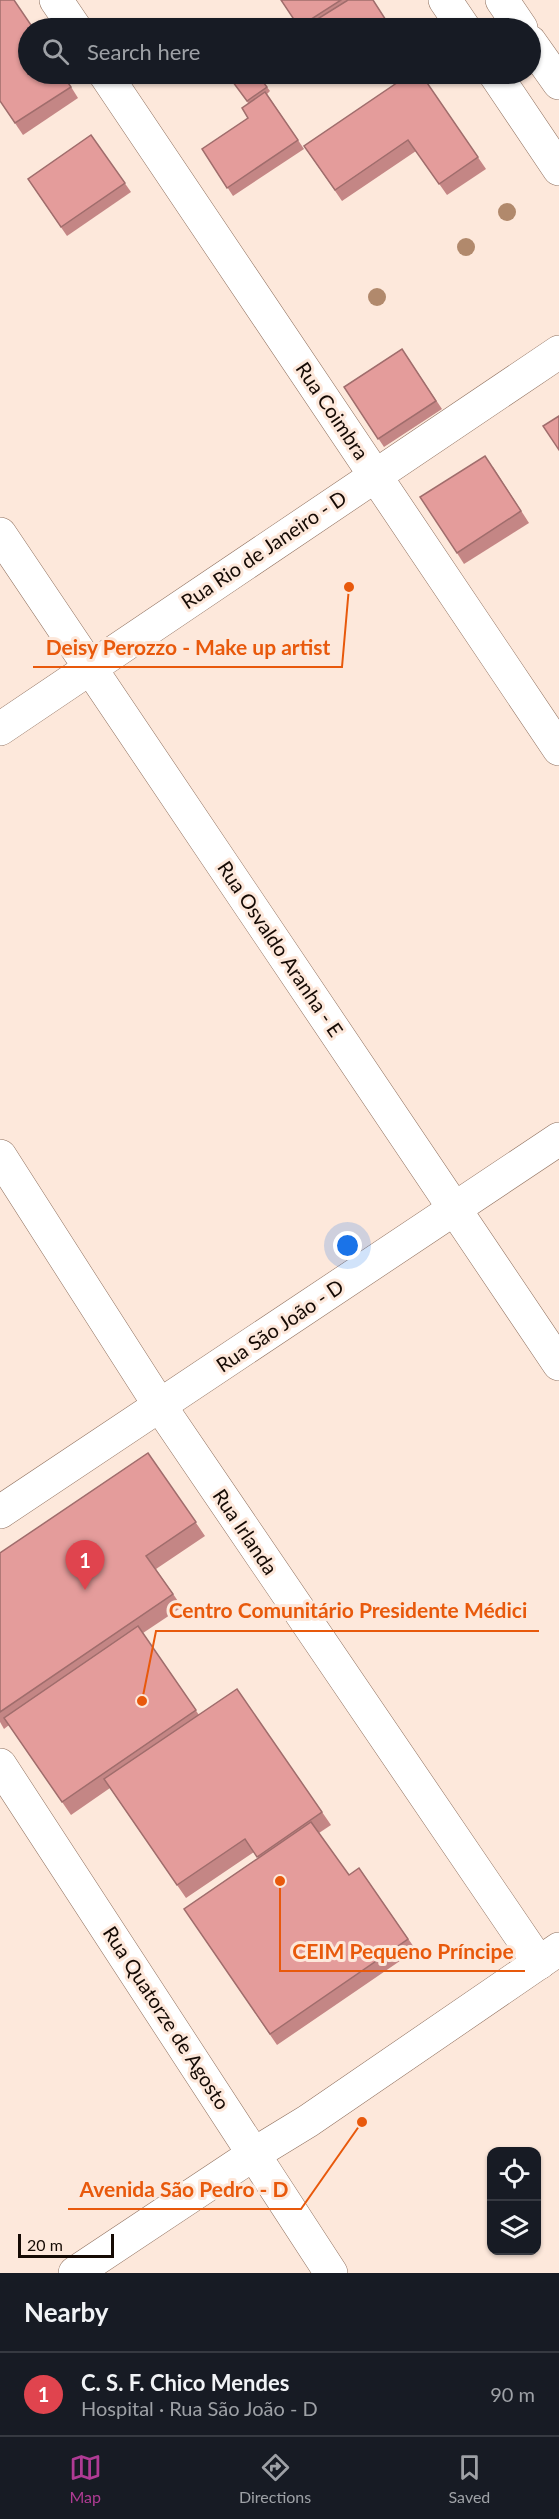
<!DOCTYPE html>
<meta charset="utf-8">
<style>
:root{--surface:#171b24;--page:#20242c;--text:#f1f3f6;--muted:#9ea1a6;--line:#363941;--accent:#af3b94}
body{margin:0;font-family:Lato,sans-serif;background:var(--page);color:var(--text)}
.controls{position:absolute;right:18px;bottom:18px;display:grid;overflow:hidden;border-radius:12px;box-shadow:0 2px 4px #0004}
.controls button{width:54px;height:54px;display:grid;place-items:center;padding:0;border:0;border-bottom:2px solid var(--line);background:var(--surface);color:var(--text);font:30px sans-serif}
.scale{position:absolute;left:18px;bottom:15px;width:96px;box-sizing:border-box;padding-left:6px;border:3px solid #150a04;border-top:0;font-size:16px;line-height:21px;white-space:nowrap;color:#150a04;-webkit-text-stroke:4px #fde8db;paint-order:stroke}
.you{position:absolute;left:348px;top:1246px;width:21px;height:21px;margin:-15px;border:4px solid #fff;border-radius:50%;background:#1a73e8;box-shadow:0 0 0 9px #1a73e833}
.badge{display:grid;place-items:center;width:39px;height:39px;border-radius:50%;background:var(--accent);color:#fff;font-size:20px;font-weight:700}
.pin{position:absolute;translate:-50% -50px;filter:drop-shadow(0 2px 3px #0008)}
.pin::after{content:'';position:absolute;top:32px;width:21px;height:18px;background:inherit;clip-path:polygon(0 0,100% 0,50% 100%)}
.list{margin:0;padding:0;list-style:none}
h2{display:flex;justify-content:space-between;align-items:center;height:78px;margin:0;padding:0 24px;font-size:26px}
h2 small{font-size:20px;font-weight:400;color:var(--muted)}
.list li{display:grid;grid-template-columns:39px 1fr auto;gap:18px;align-items:center;box-sizing:border-box;height:84px;padding:0 24px;border-top:2px solid var(--line)}
.list b{display:block;font-size:22px;white-space:nowrap}
.list p{margin:0;font-size:20px;white-space:nowrap;color:var(--muted)}
.list em{font-size:20px;font-style:normal;color:var(--muted)}
.icon{flex:none;width:33px;height:33px;fill:none;stroke:currentColor;stroke-width:2;stroke-linecap:round;stroke-linejoin:round}
.map{position:relative;flex:none;width:559px;height:2273px;overflow:hidden}
.search{position:absolute;background:var(--surface);box-shadow:0 2px 4px #0004;left:18px;right:18px;top:18px;height:66px;display:flex;align-items:center;gap:15px;box-sizing:border-box;padding:0 21px;border-radius:33px;color:var(--muted);font-size:22px}
.sheet{height:162px;background:var(--surface)}
nav{display:flex;justify-content:space-around;align-items:center;box-sizing:border-box;height:84px;border-top:2px solid var(--line);background:var(--surface);font-size:16px;color:var(--muted)}
nav a{display:grid;justify-items:center;gap:3px}
nav .on{color:var(--accent)}
.map>svg:first-child{display:block}
</style>
<div class="map">
<svg width="559" height="2273" viewBox="0 0 559 2273">
<rect width="100%" height="100%" fill="#fde8db"/>
<g fill="none" stroke-linecap="round" stroke-linejoin="round">
<g stroke="#90715f" stroke-width="34">
<g id="minor">
<path d="M 56,0 L 75,28"/>
<path d="M 445,0 L 464,28"/>
<path d="M 502,0 L 521,28"/>
<path d="M 530,42 L 559,83"/>
<path d="M 105,74 L 559,749"/>
<path d="M 495,74 L 559,169"/>
<path d="M 0,534 L 559,1364"/>
<path d="M 0,729 L 559,352"/>
<path d="M 0,1156 L 160,1406 L 539,1963"/>
<path d="M 0,1512 L 559,1139"/>
<path d="M 0,1765 L 331,2273"/>
<path d="M 75,2273 L 254,2154 L 308,2121 L 559,1949"/>
</g>
</g>
<use href="#minor" stroke="#fff" stroke-width="33"/>
</g>
<g fill="#b1896c">
<circle cx="507" cy="212" r="9"/>
<circle cx="466" cy="247" r="9"/>
<circle cx="377" cy="297" r="9"/>
</g>
<g fill="#c48685">
<path d="M 281,0 L 373,0 L 391,28 L 300,28 Z"/>
<path d="M 63,74 L 78,98 L 23,135 L 0,101 Z"/>
<path d="M 227,74 L 257,74 L 270,91 L 267,94 L 304,149 L 233,196 L 202,149 L 248,118 L 248,103 Z"/>
<path d="M 331,74 L 343,74 L 335,78 Z"/>
<path d="M 421,74 L 486,169 L 447,195 L 416,151 L 342,201 L 304,146 Z"/>
<path d="M 91,135 L 131,192 L 67,236 L 28,179 Z"/>
<path d="M 402,349 L 442,409 L 384,447 L 344,387 Z"/>
<path d="M 493,467 L 529,523 L 464,564 L 457,553 Z"/>
<path d="M 148,1453 L 205,1536 L 156,1569 L 182,1607 L 143,1633 L 199,1715 L 237,1689 L 331,1825 L 319,1833 L 349,1875 L 359,1868 L 416,1950 L 277,2045 L 184,1909 L 258,1858 L 254,1852 L 186,1898 L 110,1788 L 71,1815 L 9,1725 L 4,1729 L 0,1722 L 0,1553 Z"/>
</g>
<g fill="#e49c9b" stroke="#a06d6c" stroke-width="1.5">
<path d="M 0,0 L 14,0 L 33,28 L 28,28 L 28,74 L 62,74 L 71,87 L 15,123 L 0,101 Z"/>
<path d="M 281,0 L 341,0 L 299,27 Z"/>
<path d="M 348,0 L 373,0 L 391,28 L 303,28 Z"/>
<path d="M 227,74 L 257,74 L 267,87 L 247,101 Z"/>
<path d="M 410,74 L 421,74 L 478,157 L 439,184 L 408,140 L 335,190 L 304,146 Z"/>
<path d="M 265,92 L 298,140 L 227,188 L 202,149 L 248,118 L 242,108 Z"/>
<path d="M 91,135 L 125,183 L 61,227 L 28,179 Z"/>
<path d="M 402,349 L 436,401 L 378,439 L 344,387 Z"/>
<path d="M 559,416 L 559,450 L 543,426 Z"/>
<path d="M 485,456 L 521,511 L 457,553 L 420,497 Z"/>
<path d="M 148,1453 L 196,1522 L 146,1556 L 173,1594 L 0,1712 L 0,1553 Z"/>
<path d="M 138,1626 L 196,1710 L 62,1802 L 4,1718 Z"/>
<path d="M 237,1689 L 322,1812 L 257,1857 L 245,1839 L 177,1885 L 104,1779 Z"/>
<path d="M 311,1822 L 349,1875 L 359,1868 L 408,1939 L 270,2034 L 184,1909 Z"/>
</g>
<g text-anchor="middle" stroke-width="6" stroke-linejoin="round" paint-order="stroke">
<g font-size="20" fill="#150a04" stroke="#fde8db">
<text transform="translate(332 411) rotate(56)" y="7">Rua Coimbra</text>
<text transform="translate(264 550) rotate(-34)" y="7">Rua Rio de Janeiro - D</text>
<text transform="translate(280 949) rotate(56)" y="7">Rua Osvaldo Aranha - E</text>
<text transform="translate(280 1326) rotate(-34)" y="7">Rua São João - D</text>
<text transform="translate(245 1532) rotate(56)" y="7">Rua Irlanda</text>
<text transform="translate(166 2018) rotate(57)" y="7">Rua Quatorze de Agosto</text>
</g>
</g>
<path fill="none" stroke="#e8590c" stroke-width="2" d="M349 587L342 667H33M142 1701L156 1631H539M280 1881L280 1971H525M362 2122L301 2209H68"/>
<g fill="#e8590c" stroke="#fde8db" stroke-width="2">
<circle cx="349" cy="587" r="6"/>
<circle cx="142" cy="1701" r="6"/>
<circle cx="280" cy="1881" r="6"/>
<circle cx="362" cy="2122" r="6"/>
</g>
<g font-size="21" text-anchor="middle" font-weight="bold" fill="#e8590c" stroke="#fde8db" stroke-width="6" stroke-linejoin="round" paint-order="stroke">
<text x="188" y="655">Deisy Perozzo - Make up artist</text>
<text x="348" y="1618">Centro Comunitário Presidente Médici</text>
<text x="403" y="1959">CEIM Pequeno Príncipe</text>
<text x="184" y="2197">Avenida São Pedro - D</text>
</g>
</svg>
<div class="controls">
<button><svg class="icon" aria-label="locate" viewBox="0 0 24 24"><circle cx="12" cy="12" r="6"/><path d="M12 2v4M12 18v4M2 12h4M18 12h4"/></svg></button>
<button><svg class="icon" aria-label="layers" viewBox="0 0 24 24"><path d="M12 4l9 5-9 5-9-5zM3 14l9 5 9-5"/></svg></button>
</div>
<div class="scale">20 m</div>
<div class="you"></div>
<div class="pin badge" style="left:85px;top:1590px;background:#e0444e">1</div>
<div class="search"><svg class="icon" aria-label="search" viewBox="0 0 24 24"><circle cx="10" cy="10" r="6"/><path d="M15 15l6 6"/></svg>Search here</div>
</div>
<section class="sheet">
<h2>Nearby<small></small></h2>
<ul class="list">
<li><span class="badge" style="background:#e0444e">1</span><div><b>C. S. F. Chico Mendes</b><p>Hospital · Rua São João - D</p></div><em>90 m</em></li>
</ul>
</section>
<nav>
<a class="on"><svg class="icon" aria-label="map" viewBox="0 0 24 24"><path d="M3 6l6-2 6 2 6-2v14l-6 2-6-2-6 2zM9 4v14M15 6v14"/></svg>Map</a>
<a><svg class="icon" aria-label="directions" viewBox="0 0 24 24"><path d="M12 3l9 9-9 9-9-9zM9 14v-3h6M13 9l2 2-2 2"/></svg>Directions</a>
<a><svg class="icon" aria-label="saved" viewBox="0 0 24 24"><path d="M7 4h10v16l-5-4-5 4z"/></svg>Saved</a>
</nav>
